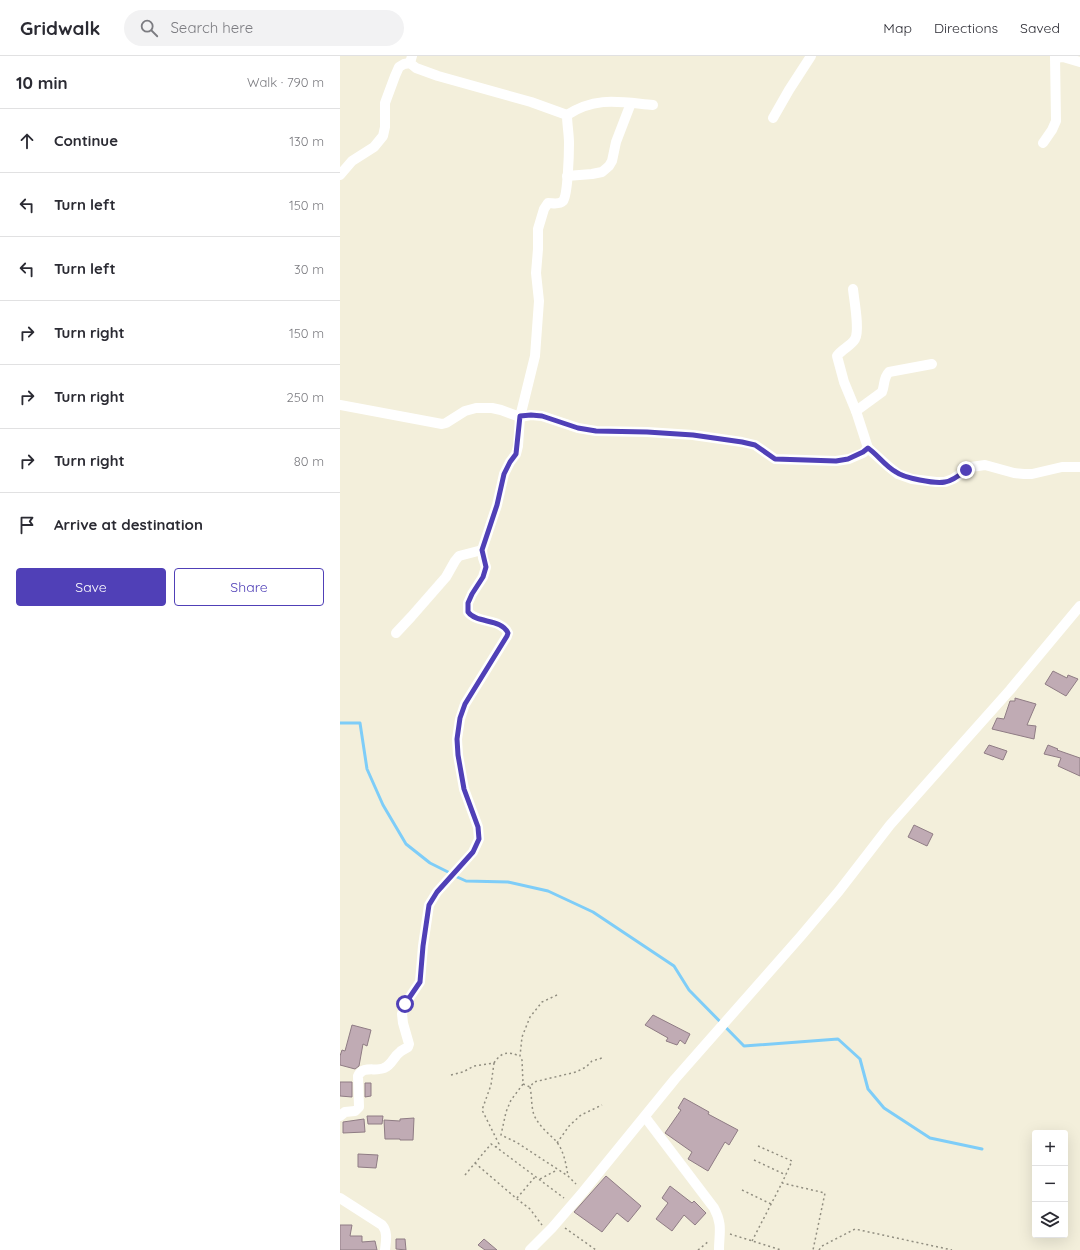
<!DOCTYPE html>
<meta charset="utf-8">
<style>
:root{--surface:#fff;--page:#f2f2f3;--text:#2b2b33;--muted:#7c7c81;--line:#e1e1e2;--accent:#5040b7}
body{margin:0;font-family:Quicksand,sans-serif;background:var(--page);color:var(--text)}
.controls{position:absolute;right:12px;bottom:12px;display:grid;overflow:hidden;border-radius:4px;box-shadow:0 4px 16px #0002}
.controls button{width:36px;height:36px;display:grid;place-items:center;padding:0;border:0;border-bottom:1px solid var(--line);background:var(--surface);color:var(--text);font:20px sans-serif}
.stop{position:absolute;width:12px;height:12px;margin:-9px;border:3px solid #5040b7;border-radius:50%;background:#fff}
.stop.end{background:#5040b7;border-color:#fff;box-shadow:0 1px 4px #0008}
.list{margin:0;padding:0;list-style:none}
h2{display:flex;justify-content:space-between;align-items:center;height:52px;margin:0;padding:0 16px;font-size:17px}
h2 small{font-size:13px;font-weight:400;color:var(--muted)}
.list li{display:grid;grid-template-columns:26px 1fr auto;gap:12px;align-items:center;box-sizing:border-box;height:64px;padding:0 16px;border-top:1px solid var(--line)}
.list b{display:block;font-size:15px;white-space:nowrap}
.list em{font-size:13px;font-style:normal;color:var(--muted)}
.actions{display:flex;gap:8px;padding:12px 16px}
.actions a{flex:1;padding:9px 0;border:1px solid var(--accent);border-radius:4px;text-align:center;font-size:14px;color:var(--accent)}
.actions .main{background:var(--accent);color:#fff}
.icon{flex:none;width:22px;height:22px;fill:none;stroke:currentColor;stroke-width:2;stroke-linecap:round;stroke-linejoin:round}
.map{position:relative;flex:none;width:740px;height:1194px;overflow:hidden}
header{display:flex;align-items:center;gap:24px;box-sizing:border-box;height:56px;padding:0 20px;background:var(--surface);border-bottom:1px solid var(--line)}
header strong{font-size:19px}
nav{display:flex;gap:22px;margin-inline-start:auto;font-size:14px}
.search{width:280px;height:36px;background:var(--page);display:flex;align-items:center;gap:10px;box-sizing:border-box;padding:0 14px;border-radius:22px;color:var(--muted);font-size:15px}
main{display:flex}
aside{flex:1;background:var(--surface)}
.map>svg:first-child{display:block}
</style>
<header>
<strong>Gridwalk</strong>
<div class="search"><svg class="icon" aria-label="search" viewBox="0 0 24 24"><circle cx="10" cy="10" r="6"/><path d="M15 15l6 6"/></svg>Search here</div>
<nav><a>Map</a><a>Directions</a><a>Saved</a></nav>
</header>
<main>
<aside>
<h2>10 min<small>Walk · 790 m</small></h2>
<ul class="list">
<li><svg class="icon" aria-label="ahead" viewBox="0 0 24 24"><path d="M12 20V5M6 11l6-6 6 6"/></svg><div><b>Continue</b></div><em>130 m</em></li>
<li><svg class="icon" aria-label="left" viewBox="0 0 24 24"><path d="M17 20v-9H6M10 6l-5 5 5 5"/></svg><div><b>Turn left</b></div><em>150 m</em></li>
<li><svg class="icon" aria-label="left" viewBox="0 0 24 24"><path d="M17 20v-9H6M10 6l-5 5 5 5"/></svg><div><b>Turn left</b></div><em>30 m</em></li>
<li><svg class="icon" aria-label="right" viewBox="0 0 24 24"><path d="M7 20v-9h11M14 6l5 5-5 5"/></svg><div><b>Turn right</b></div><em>150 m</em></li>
<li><svg class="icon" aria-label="right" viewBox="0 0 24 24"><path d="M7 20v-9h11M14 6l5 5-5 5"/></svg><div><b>Turn right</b></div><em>250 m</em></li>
<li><svg class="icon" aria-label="right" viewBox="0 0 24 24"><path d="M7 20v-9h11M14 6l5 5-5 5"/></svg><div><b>Turn right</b></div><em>80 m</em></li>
<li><svg class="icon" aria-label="arrive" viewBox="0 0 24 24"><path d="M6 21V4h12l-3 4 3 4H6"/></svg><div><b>Arrive at destination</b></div></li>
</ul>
<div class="actions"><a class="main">Save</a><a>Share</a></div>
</aside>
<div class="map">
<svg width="740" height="1194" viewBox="0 0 740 1194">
<rect width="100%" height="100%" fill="#f3efdb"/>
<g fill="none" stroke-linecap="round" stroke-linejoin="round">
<g stroke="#7ecdf8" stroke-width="3">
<path d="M 0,667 L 20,667 L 27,713 L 43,749 L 66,788 L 90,807 L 110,817"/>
<path d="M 115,820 L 126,825 L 168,826 L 208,835 L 253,856 L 334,910 L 349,934 L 404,990 L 498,983 L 520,1003 L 528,1033 L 544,1052 L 590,1082 L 642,1093"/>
</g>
</g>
<g fill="#c0abb4" stroke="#8f7c84">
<path d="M 713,615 L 727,622 L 728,619 L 738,623 L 726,640 L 705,628 Z"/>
<path d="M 675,642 L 696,648 L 687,669 L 696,670 L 694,683 L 652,673 L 657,662 L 664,663 L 670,645 L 675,645 Z"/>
<path d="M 649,689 L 667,695 L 663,704 L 644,697 Z"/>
<path d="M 708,689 L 718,693 L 717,694 L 740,702 L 740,720 L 718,710 L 721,702 L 704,698 Z"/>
<path d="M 574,769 L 593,778 L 587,790 L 568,781 Z"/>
<path d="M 313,959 L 350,978 L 345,988 L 340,984 L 337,989 L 326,985 L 328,982 L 305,969 Z"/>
<path d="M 12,969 L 31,974 L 27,990 L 23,988 L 19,1010 L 15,1013 L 0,1009 L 0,1000 L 2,994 L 5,995 Z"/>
<path d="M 0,1026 L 12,1026 L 12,1041 L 0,1040 Z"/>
<path d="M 25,1027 L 31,1027 L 31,1040 L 25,1041 Z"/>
<path d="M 344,1042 L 369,1056 L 368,1058 L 398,1074 L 389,1089 L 385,1086 L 368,1115 L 348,1103 L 352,1096 L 325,1077 L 341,1054 L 338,1052 Z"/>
<path d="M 27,1060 L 43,1060 L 42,1068 L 28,1068 Z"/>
<path d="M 74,1062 L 73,1084 L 60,1084 L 60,1083 L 45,1083 L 44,1064 L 60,1065 L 60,1063 Z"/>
<path d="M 24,1063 L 25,1076 L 3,1077 L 3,1066 Z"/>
<path d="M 18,1098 L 38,1099 L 36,1112 L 18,1111 Z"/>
<path d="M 266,1120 L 301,1150 L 288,1166 L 277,1157 L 262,1176 L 234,1156 Z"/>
<path d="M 330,1130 L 352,1147 L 354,1145 L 366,1157 L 355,1169 L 344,1159 L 332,1175 L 316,1163 L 328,1147 L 322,1142 Z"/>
<path d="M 0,1169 L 12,1169 L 10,1180 L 22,1180 L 22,1186 L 35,1185 L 37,1194 L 0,1194 Z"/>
<path d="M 56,1183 L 65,1183 L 66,1194 L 56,1193 Z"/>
<path d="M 144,1183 L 157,1194 L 145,1194 L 138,1189 Z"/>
</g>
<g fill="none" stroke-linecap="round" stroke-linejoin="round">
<g stroke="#918e80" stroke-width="1.5" stroke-dasharray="2 3" stroke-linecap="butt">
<path d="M 217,939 L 202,946 L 190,961 L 182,981 L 180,1000 L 182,1004 L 183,1028 L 171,1044 L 166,1056 L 161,1079 L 176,1086 L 228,1120 L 236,1128"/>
<path d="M 154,1007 C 161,996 168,995 179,1000"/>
<path d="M 111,1019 L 123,1016 L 134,1010 L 154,1007 L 151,1029 L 142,1054 L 159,1088 L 156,1091 L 224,1142"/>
<path d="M 183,1028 L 190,1031 L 194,1026 L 236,1016 L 246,1011 L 252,1005 L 262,1002"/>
<path d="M 190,1031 C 192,1040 191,1050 194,1059 C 199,1070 208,1077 216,1085 C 224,1095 226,1108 228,1120"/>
<path d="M 217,1087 L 229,1070 L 241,1059 L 262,1049"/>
<path d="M 418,1090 L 452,1105 L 442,1127"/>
<path d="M 414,1104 L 446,1119"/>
<path d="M 135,1107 L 177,1143 L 190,1153 L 202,1169"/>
<path d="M 125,1119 L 151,1088 L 156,1091"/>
<path d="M 200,1123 L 217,1114"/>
<path d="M 402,1134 L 431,1148"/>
<path d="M 177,1142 L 195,1121"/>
<path d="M 225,1172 L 256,1194"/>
<path d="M 390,1178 L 441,1194"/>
<path d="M 412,1185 L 442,1127 L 485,1137 L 473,1194"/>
<path d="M 358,1194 L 369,1185"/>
<path d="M 479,1194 L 482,1190 L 515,1173 L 612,1194"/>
</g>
<g stroke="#fff" stroke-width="10">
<path d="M 715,2 L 723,1 L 740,6"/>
<path d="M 227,59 C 256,40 280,46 313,49"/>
<path d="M 433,62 L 449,34 L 471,0"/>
<path d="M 703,87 L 712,74 L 716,65 L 715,0"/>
<path d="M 0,119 L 12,105 L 34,91 L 43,80 L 45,71 L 45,47 L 55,20 L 59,11 L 64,8 L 70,7"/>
<path d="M 227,120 L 252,118 L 262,116 L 269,110 L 272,105 L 276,86 L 291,47"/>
<path d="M 513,233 C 514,244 520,274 515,283 C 511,290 502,293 497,300 L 504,326 L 516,355 L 528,392"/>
<path d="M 0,349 L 102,368 L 106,367 L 125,355 L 136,352 L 152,352 L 161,354 L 180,361 L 191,359 L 202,360 L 238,372 L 256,375 L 307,376 L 353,379 L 402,386 L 415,389 L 435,403 L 496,405 L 509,403 L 523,397 L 528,392 L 549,411 L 558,418 L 572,423 L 596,426 L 605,426 L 613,423 L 631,411 L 645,409 L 674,417 L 684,418 L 692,418 L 722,411 L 740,411"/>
<path d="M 516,355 L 542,336 C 545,329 543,322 549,316 L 592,308"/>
<path d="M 56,577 L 71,561 L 106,521 L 115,505 L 119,500 L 142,494"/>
<path d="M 0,1060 L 5,1056 L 15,1055 L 19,1051 L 18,1020 C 23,1009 35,1016 44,1012 C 52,1009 53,1001 60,996 C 62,994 65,993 68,991 L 69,988 L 63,967 L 62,958 L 65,948 L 80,926 L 83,890 L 89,849 L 97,836 L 133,796 L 139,783 L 138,771 L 124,733 L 118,699 L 117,683 L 120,663 L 125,648 L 167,580 L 168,577 C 161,562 137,568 128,556 L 128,547 L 132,538 L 143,521 L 146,511 L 143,502 L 142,494 L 157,449 L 164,418 L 170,406 L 176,398 L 178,390 L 180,361 L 195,300 L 199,245 L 196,217 L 198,193 L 198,173 L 204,153 L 208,147 C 213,147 219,149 223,145 C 228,139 229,96 229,87 C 229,78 227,68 227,59 L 191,46 L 98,20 L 76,12 L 70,7 L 72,0"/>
<path d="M 305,1061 L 374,1152 C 383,1169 379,1177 379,1194"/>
<path d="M 0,1142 L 42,1169 C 48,1176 46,1185 45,1194"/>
<path d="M 190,1194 L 212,1172 L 243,1136 L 335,1023 L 461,880 L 499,835 L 550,769 L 621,689 L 670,634 L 740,550"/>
</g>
</g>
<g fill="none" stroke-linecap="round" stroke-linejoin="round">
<path stroke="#5040b7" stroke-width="5" d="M 65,948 L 80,926 L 83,890 L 89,849 L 97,836 L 133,796 L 139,783 L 138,771 L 124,733 L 118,699 L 117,683 L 120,662 L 125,648 L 167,580 L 168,577 C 161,562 137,568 128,556 L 128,547 L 132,538 L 143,521 L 146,511 L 142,494 L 157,449 L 164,418 L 170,406 L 176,398 L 180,360 L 191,359 L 202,360 L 238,372 L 256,375 L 307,376 L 353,379 L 402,386 L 415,389 L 435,403 L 496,405 L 508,403 L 523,396 L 528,392 C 538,399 545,410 556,416 C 564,422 595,428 605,426 C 613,425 620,419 626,414"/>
</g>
</svg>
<div class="controls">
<button>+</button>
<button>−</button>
<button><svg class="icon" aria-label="layers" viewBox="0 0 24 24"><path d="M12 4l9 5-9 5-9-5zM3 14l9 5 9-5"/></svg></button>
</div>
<div class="stop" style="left:65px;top:948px"></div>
<div class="stop end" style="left:626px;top:414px"></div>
</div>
</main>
